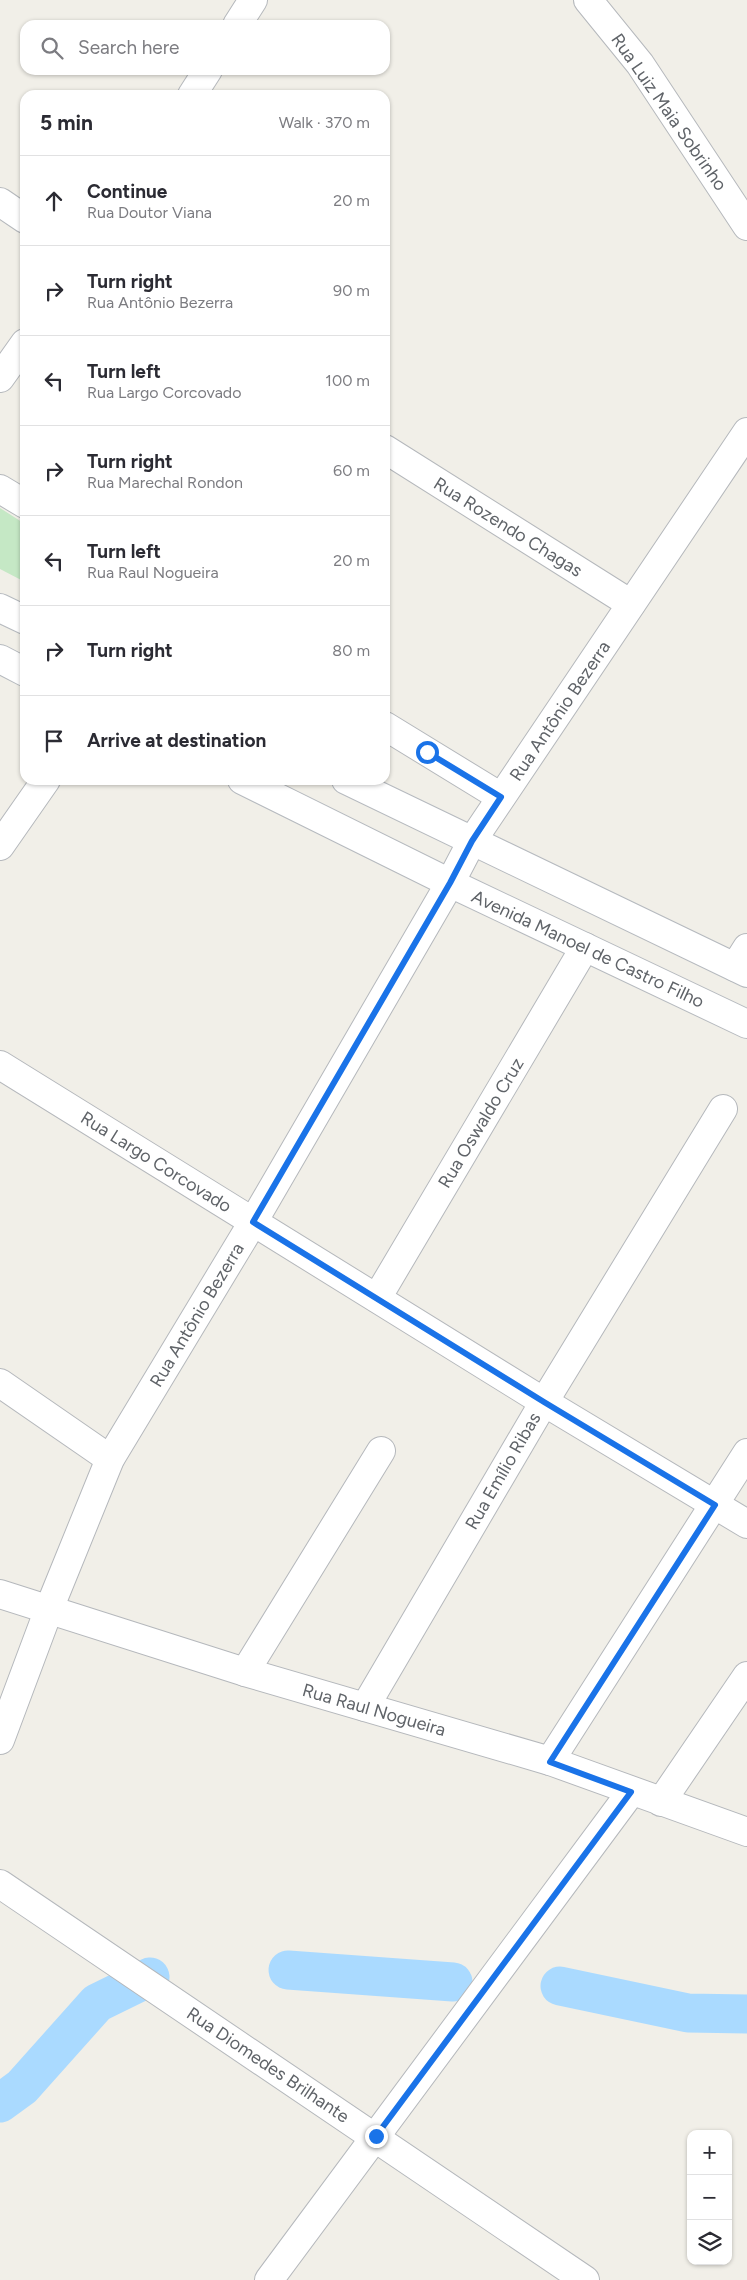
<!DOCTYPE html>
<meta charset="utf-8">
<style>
:root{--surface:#fff;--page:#f7f7f7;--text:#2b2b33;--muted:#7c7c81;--line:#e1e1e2}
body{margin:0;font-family:Figtree,sans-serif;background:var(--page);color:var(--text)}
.controls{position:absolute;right:15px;bottom:15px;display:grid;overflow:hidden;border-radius:10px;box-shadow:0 1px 4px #0004}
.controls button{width:45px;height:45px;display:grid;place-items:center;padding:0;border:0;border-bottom:1px solid var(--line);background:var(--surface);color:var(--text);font:25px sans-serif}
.stop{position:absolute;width:15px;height:15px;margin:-11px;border:4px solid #1a73e8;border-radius:50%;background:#fff}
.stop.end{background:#1a73e8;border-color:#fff;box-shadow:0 1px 5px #0008}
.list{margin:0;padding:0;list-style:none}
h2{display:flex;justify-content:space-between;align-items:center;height:65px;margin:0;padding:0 20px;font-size:21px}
h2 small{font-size:16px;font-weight:400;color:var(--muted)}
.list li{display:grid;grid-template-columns:32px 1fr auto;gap:15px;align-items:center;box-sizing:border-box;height:90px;padding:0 20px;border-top:1px solid var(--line)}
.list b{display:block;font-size:19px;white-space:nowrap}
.list p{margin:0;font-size:16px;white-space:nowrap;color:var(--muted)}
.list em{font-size:16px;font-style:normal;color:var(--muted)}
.icon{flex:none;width:28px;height:28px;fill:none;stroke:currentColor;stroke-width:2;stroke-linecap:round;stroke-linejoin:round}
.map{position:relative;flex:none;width:747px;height:2280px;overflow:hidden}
.search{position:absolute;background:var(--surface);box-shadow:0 1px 4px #0004;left:20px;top:20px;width:370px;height:55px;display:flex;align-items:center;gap:12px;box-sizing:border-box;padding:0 18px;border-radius:15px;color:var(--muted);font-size:19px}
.panel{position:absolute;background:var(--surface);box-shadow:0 1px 4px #0004;left:20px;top:90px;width:370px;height:695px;border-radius:15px}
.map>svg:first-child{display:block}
</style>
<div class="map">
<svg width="747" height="2280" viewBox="0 0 747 2280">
<rect width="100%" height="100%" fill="#f1efe8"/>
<path fill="#c5e8c5" d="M 0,508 L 25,524 L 25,582 L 0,569 Z"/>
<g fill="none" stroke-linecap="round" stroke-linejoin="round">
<g stroke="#aadaff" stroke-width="39">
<path d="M 288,1970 L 453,1982"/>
<path d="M 560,1986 L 688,2013 L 747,2014"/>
<path d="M 0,2103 L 22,2087 L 97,2003 L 150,1977"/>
</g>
<g stroke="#b5b8bc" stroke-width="30">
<g id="minor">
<path d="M 588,0 L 640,64 L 747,226"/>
<path d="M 237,25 L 253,0"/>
<path d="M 192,95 L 208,70"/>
<path d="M 0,202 L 25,219"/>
<path d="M 0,378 L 25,343"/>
<path d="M 385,449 L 631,604"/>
<path d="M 0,489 L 25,504"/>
<path d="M 385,726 L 501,797"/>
<path d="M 0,846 L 46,780"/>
<path d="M 735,967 L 747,948"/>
<path d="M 0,1065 L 544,1402 L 747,1524"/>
<path d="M 377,1298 L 585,947"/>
<path d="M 0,1383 L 110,1459"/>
<path d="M 0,1594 L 245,1672 L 550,1761 L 747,1832"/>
<path d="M 245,1672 L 381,1451"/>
<path d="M 365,1707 L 544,1402 L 723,1109"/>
<path d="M 0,1740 L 49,1609 L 110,1459 L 253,1222 L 450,883 L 472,841 L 747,432"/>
<path d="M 550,1761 L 747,1453"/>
<path d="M 661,1802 L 747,1676"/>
<path d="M 0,1884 L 585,2280"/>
<path d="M 269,2280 L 631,1792"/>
</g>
</g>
<g stroke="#b6babf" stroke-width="30">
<g id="secondary">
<path d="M 0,608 L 25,620"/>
<path d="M 0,659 L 25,672"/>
<path d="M 242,780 L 450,883 L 747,1024"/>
<path d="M 346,780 L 747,973"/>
</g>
</g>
<use href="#minor" stroke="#fff" stroke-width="28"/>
<use href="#secondary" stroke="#fff" stroke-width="28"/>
</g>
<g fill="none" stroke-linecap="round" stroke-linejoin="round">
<path stroke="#1a73e8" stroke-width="6" d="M 376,2136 L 631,1792 L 550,1762 L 715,1505 L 544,1402 L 253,1222 L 450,883 L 472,841 L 501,797 L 427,752"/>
</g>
<g text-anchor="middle" stroke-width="5" stroke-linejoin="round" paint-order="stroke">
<g font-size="18" fill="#5f6368" stroke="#fff">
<text transform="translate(669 112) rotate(55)" y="6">Rua Luiz Maia Sobrinho</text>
<text transform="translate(508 527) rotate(32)" y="6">Rua Rozendo Chagas</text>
<text transform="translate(560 711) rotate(-56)" y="6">Rua Antônio Bezerra</text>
<text transform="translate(588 949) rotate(25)" y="6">Avenida Manoel de Castro Filho</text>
<text transform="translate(481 1123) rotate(-59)" y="6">Rua Oswaldo Cruz</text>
<text transform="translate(156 1162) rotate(32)" y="6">Rua Largo Corcovado</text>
<text transform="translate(197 1315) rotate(-59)" y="6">Rua Antônio Bezerra</text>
<text transform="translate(503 1471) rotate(-60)" y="6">Rua Emílio Ribas</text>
<text transform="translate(374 1710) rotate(16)" y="6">Rua Raul Nogueira</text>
<text transform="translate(268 2065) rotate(34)" y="6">Rua Diomedes Brilhante</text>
</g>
</g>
</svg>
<div class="controls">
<button>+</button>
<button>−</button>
<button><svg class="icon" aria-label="layers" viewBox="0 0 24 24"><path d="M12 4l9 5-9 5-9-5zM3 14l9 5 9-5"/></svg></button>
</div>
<div class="stop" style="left:427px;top:752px"></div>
<div class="stop end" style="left:376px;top:2136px"></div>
<div class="search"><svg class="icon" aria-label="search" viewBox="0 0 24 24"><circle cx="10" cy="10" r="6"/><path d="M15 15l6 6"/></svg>Search here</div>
<section class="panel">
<h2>5 min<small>Walk · 370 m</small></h2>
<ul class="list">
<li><svg class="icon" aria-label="ahead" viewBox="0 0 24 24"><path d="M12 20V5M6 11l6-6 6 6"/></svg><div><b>Continue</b><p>Rua Doutor Viana</p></div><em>20 m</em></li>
<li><svg class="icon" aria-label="right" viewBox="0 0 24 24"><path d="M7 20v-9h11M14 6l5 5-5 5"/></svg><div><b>Turn right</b><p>Rua Antônio Bezerra</p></div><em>90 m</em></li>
<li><svg class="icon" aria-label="left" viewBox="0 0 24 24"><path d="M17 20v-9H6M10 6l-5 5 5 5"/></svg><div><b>Turn left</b><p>Rua Largo Corcovado</p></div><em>100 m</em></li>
<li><svg class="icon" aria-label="right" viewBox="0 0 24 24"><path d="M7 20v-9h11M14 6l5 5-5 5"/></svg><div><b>Turn right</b><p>Rua Marechal Rondon</p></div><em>60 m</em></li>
<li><svg class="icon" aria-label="left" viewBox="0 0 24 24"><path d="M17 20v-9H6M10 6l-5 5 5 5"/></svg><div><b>Turn left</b><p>Rua Raul Nogueira</p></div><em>20 m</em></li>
<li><svg class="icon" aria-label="right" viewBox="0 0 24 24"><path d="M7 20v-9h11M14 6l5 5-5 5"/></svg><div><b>Turn right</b></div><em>80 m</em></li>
<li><svg class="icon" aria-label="arrive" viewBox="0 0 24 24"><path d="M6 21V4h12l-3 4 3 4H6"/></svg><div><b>Arrive at destination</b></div></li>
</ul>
</section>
</div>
